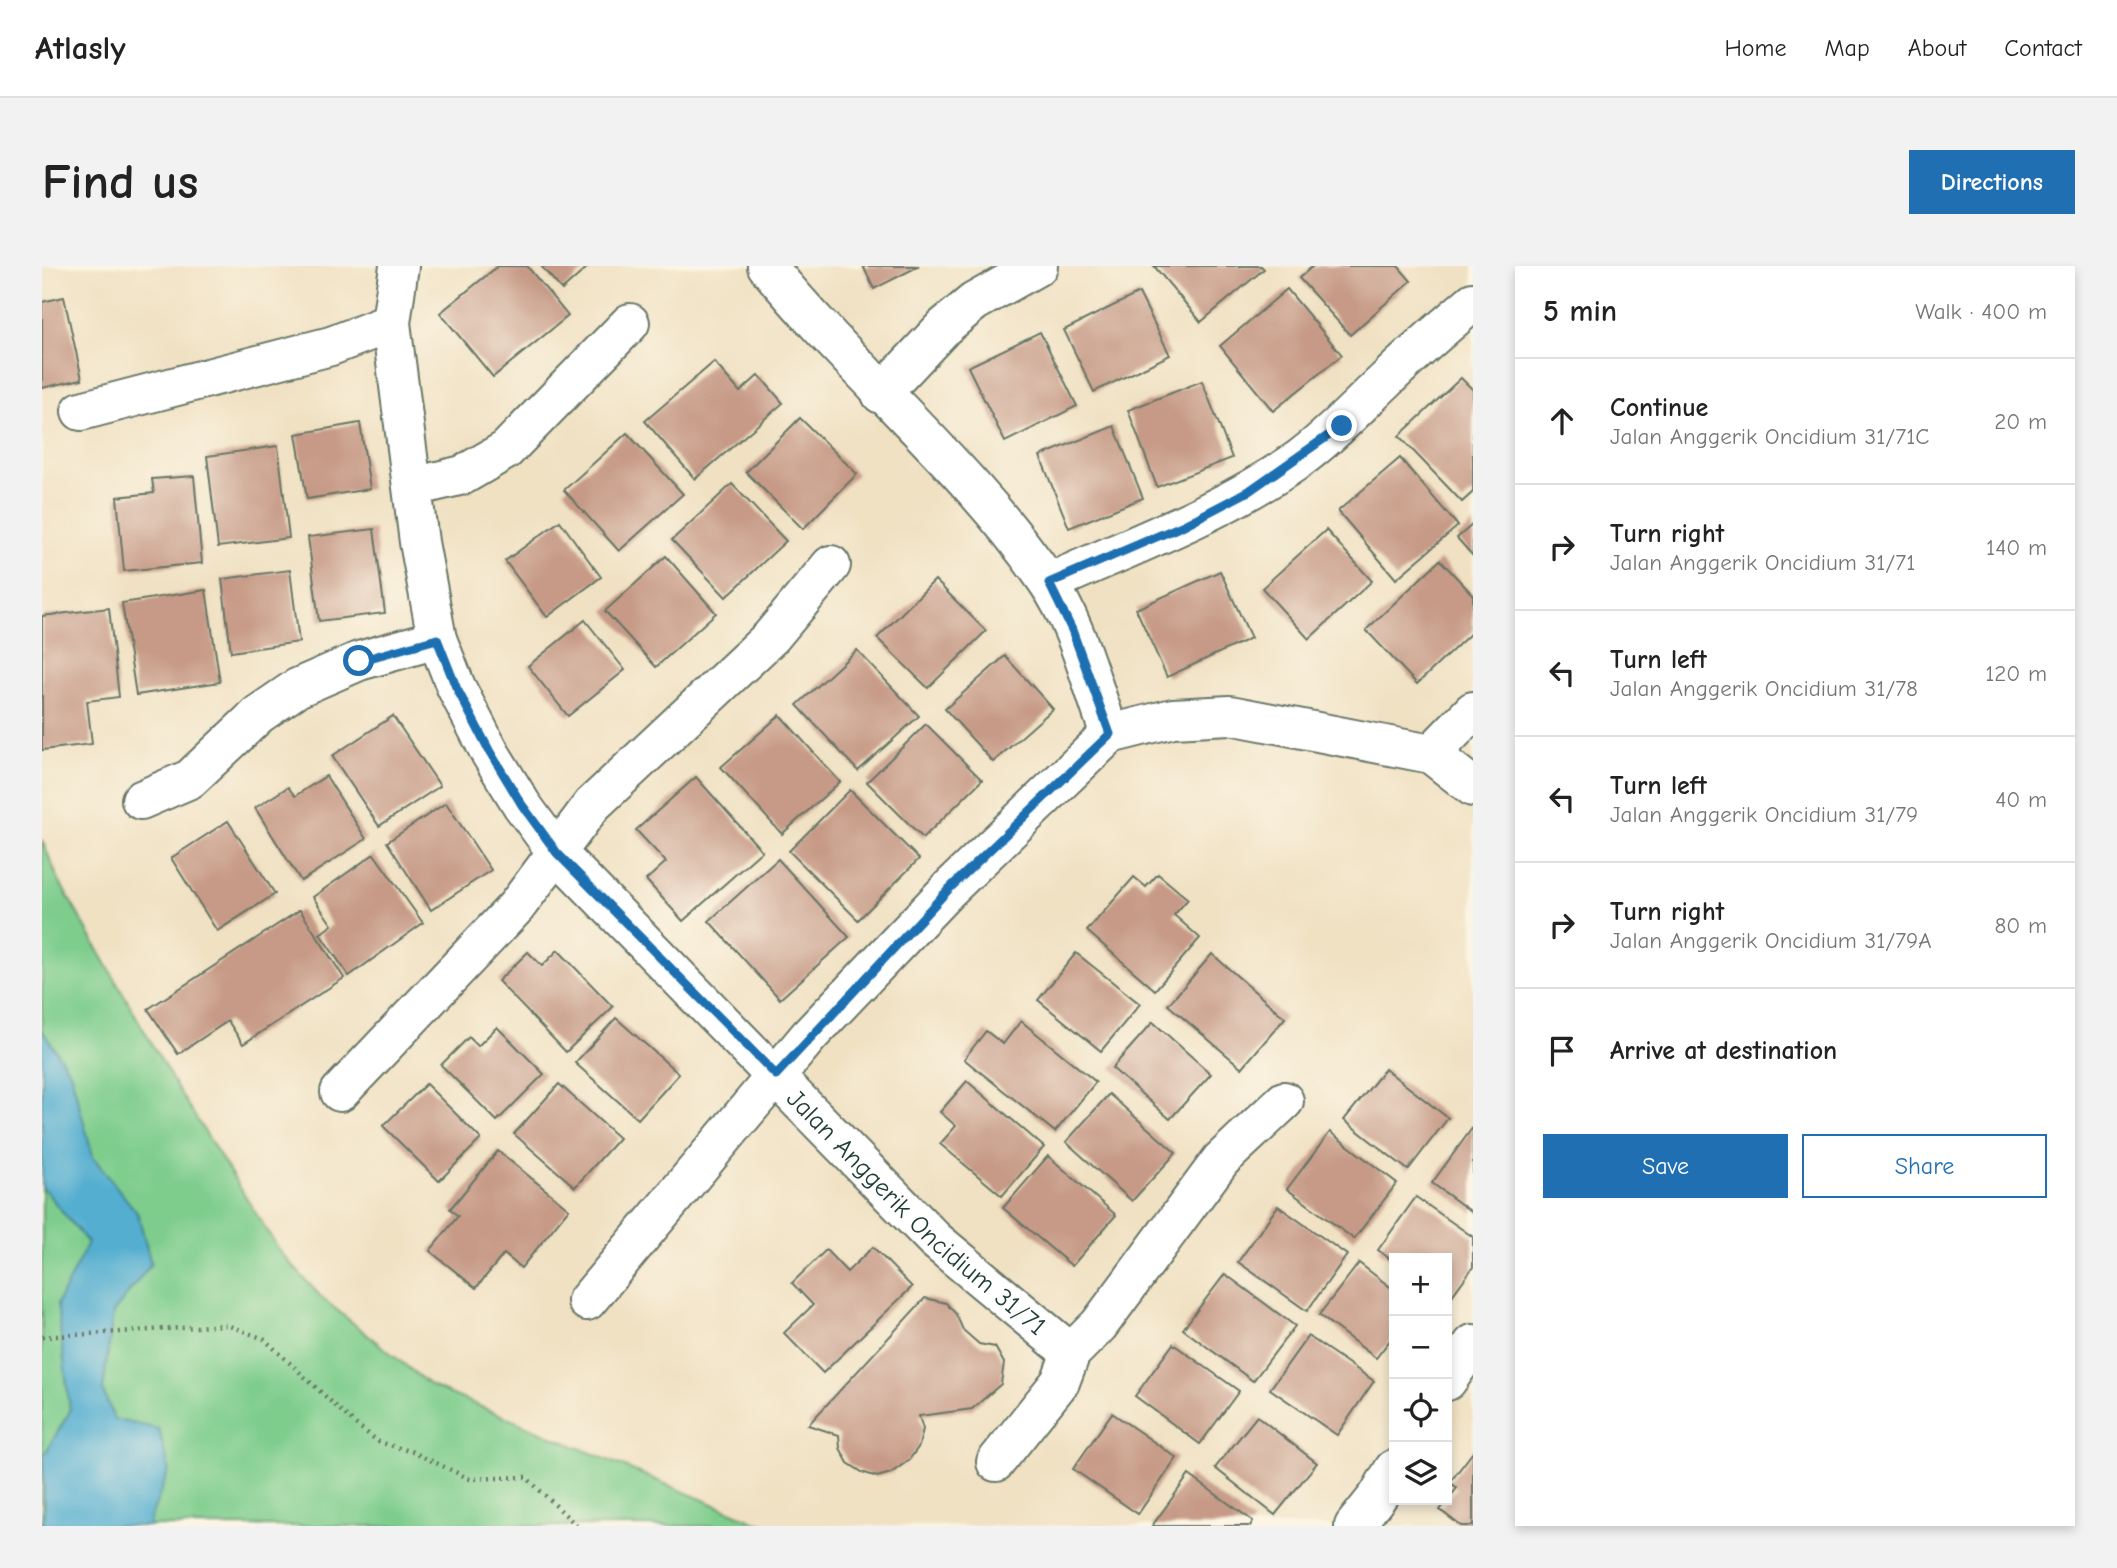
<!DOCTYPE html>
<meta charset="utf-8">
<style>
:root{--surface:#fff;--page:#f2f2f2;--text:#222;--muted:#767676;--line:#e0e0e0;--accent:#1f6fb2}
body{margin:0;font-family:"Comic Neue",sans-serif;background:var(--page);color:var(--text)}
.controls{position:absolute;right:21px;bottom:21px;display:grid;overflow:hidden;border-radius:0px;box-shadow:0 4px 10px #0003}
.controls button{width:63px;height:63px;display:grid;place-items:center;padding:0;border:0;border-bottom:2px solid var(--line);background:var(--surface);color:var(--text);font:35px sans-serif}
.stop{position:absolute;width:21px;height:21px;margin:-16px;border:5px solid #1f6fb2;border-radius:50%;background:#fff}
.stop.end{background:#1f6fb2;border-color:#fff;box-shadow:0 2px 7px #0008}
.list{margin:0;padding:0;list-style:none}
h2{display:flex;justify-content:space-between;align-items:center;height:91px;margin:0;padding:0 28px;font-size:30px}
h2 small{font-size:23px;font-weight:400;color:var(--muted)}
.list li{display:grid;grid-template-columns:46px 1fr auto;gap:21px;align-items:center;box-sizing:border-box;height:126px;padding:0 28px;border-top:2px solid var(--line)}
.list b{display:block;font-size:26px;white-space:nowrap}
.list p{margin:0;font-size:23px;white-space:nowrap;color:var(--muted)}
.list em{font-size:23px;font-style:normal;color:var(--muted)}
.actions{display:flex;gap:14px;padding:21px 28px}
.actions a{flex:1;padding:16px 0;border:2px solid var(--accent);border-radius:0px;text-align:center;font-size:24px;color:var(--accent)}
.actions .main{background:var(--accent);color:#fff}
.icon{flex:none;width:38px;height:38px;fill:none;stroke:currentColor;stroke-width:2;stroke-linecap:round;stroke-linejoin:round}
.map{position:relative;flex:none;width:1431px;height:1260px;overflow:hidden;border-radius:0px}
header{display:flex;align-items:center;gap:42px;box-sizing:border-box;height:98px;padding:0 35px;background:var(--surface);border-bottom:2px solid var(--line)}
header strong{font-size:33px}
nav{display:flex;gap:38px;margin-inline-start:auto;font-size:24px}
.intro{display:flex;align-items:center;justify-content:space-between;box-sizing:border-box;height:168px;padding:0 42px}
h1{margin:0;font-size:49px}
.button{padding:18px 32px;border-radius:0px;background:var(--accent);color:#fff;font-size:24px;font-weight:700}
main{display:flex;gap:42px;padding:0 42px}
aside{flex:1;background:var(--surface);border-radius:0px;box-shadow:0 4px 10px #0003}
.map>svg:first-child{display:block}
</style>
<header>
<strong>Atlasly</strong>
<nav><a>Home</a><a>Map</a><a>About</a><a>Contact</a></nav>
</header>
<div class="intro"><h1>Find us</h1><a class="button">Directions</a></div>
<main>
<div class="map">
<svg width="1431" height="1260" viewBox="0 0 1431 1260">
<rect width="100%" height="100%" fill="#fcf5e5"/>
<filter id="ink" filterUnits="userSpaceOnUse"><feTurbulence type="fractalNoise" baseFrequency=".0143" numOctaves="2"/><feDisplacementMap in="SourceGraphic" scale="14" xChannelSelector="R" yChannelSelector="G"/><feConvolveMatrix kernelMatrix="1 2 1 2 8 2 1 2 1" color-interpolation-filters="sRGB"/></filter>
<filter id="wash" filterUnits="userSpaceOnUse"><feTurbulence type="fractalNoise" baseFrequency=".00686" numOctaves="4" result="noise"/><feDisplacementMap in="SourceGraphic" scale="28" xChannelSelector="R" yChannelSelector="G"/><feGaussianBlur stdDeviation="1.57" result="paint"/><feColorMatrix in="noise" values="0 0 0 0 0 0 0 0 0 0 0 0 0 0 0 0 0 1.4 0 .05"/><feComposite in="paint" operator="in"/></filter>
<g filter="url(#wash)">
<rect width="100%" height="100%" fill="#f0e1c3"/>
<path fill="#7ecd8d" stroke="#4e8560" stroke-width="2" d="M 0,574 L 17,615 L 135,822 L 239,987 L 280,1032 L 389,1120 L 724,1260 L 0,1260 Z"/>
<path fill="#52aed0" stroke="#387682" stroke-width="2" d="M 0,763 L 29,808 L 51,891 L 96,948 L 109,998 L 71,1047 L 61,1125 L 72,1153 L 117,1163 L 127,1204 L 107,1256 L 109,1260 L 2,1260 L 2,1189 L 28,1145 L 15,1038 L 46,977 L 0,921 Z"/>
<g id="blocks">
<g fill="#c69a86">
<path d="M 456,0 L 485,0 L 526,50 L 451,111 L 398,47 Z"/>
<path d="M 499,0 L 547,0 L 520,24 Z"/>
<path d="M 821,0 L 877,0 L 832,23 Z"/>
<path d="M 1112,0 L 1219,0 L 1222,3 L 1159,56 Z"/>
<path d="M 1271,0 L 1356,0 L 1369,15 L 1308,69 L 1257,12 Z"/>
<path d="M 1245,23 L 1300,89 L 1231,145 L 1178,80 Z"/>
<path d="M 1097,27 L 1128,89 L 1052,126 L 1022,64 Z"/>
<path d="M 22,31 L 40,113 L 0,122 L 0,36 Z"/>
<path d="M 998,66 L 1035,140 L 963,176 L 926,101 Z"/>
<path d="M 672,96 L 698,126 L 717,109 L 741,137 L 653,213 L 603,155 Z"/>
<path d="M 1419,112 L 1431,124 L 1431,226 L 1420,236 L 1357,170 Z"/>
<path d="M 1160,115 L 1190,192 L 1115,221 L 1086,144 Z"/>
<path d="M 758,152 L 815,208 L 761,263 L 704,206 Z"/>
<path d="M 318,157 L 328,223 L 265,233 L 254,168 Z"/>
<path d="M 1072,160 L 1101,232 L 1027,262 L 998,190 Z"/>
<path d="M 585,167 L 641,228 L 577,285 L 522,224 Z"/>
<path d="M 236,180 L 247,272 L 176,281 L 165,190 Z"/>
<path d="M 1358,192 L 1416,260 L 1354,313 L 1296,245 Z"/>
<path d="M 152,210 L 160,297 L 82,305 L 75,231 L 112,227 L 110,213 Z"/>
<path d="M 690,218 L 744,275 L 684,331 L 630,274 Z"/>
<path d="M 518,255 L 559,311 L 505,351 L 463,295 Z"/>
<path d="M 1431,258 L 1431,290 L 1415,272 Z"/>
<path d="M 332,263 L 343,347 L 277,355 L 266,271 Z"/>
<path d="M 1284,264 L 1330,315 L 1267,373 L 1220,322 Z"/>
<path d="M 624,290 L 674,347 L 614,401 L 563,345 Z"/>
<path d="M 1398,294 L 1431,329 L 1431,365 L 1375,418 L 1324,364 Z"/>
<path d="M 248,304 L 257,376 L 189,386 L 180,313 Z"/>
<path d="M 1178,305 L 1209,372 L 1125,411 L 1094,343 Z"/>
<path d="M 893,314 L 944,365 L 886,422 L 835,372 Z"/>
<path d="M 164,324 L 178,416 L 94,429 L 80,337 Z"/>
<path d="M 67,342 L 77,431 L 45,435 L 50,478 L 0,484 L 0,350 Z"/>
<path d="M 543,354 L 583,404 L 526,450 L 486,400 Z"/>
<path d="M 815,384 L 877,450 L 816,505 L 755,439 Z"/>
<path d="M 963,390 L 1011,443 L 951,496 L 903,443 Z"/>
<path d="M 738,449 L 798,516 L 740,568 L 679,501 Z"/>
<path d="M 351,450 L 398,520 L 337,560 L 290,490 Z"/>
<path d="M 884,458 L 940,514 L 881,572 L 825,516 Z"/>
<path d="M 284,510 L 324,573 L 259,615 L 213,542 L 246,521 L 253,530 Z"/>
<path d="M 654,511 L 720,585 L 641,655 L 604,614 L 624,596 L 594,564 Z"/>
<path d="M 808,524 L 877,593 L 816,654 L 747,585 Z"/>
<path d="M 404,537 L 449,604 L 389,644 L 345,576 Z"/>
<path d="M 186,555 L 233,628 L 175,665 L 129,592 Z"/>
<path d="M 332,588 L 381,657 L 307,710 L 278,668 L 290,659 L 271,631 Z"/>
<path d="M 736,593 L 807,671 L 738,733 L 667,655 Z"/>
<path d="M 1116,608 L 1146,633 L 1132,649 L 1158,672 L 1113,724 L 1045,665 L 1092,611 L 1104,621 Z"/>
<path d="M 258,644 L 302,712 L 201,778 L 186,755 L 136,788 L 106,743 Z"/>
<path d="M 516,684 L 571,741 L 524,786 L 456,715 L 486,686 L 500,700 Z"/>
<path d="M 1034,687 L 1098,738 L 1059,785 L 996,734 Z"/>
<path d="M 1170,688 L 1243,752 L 1200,802 L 1126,739 Z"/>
<path d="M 574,752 L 637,808 L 596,853 L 533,797 Z"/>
<path d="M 979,755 L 1054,816 L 1013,866 L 922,793 L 944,765 L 961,778 Z"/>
<path d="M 1111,756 L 1169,808 L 1128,853 L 1070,802 Z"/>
<path d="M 455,761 L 502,808 L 455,855 L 399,799 L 427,771 L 436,780 Z"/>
<path d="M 1343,803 L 1406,852 L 1366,904 L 1302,854 Z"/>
<path d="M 925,815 L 1002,881 L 960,930 L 898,878 L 914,860 L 898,846 Z"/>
<path d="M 384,818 L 439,873 L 397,915 L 341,860 Z"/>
<path d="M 517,818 L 577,872 L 533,921 L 472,868 Z"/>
<path d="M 1067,828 L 1134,887 L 1090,935 L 1024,876 Z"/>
<path d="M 1431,861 L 1431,947 L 1390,917 Z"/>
<path d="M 1288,866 L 1355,917 L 1312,973 L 1245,923 Z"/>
<path d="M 456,885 L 527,943 L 479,1002 L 462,988 L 434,1022 L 388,985 L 416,950 L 408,943 Z"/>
<path d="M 1006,890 L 1074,949 L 1030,1000 L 961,942 Z"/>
<path d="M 1374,931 L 1431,971 L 1431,1001 L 1407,1034 L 1405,992 L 1352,992 L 1352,996 L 1336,984 Z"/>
<path d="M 1236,940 L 1305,989 L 1265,1045 L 1196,996 Z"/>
<path d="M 831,981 L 870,1021 L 781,1107 L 742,1067 L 771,1039 L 750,1017 L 784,984 L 805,1006 Z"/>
<path d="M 1317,997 L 1352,1024 L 1352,1069 L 1334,1092 L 1277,1049 Z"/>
<path d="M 1183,1008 L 1253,1060 L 1211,1115 L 1141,1063 Z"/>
<path d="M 883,1032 L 904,1037 L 914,1048 L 921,1064 L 937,1078 L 953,1081 L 962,1097 L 959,1118 L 930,1143 L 877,1150 L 881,1163 L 877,1180 L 867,1194 L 849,1207 L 835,1211 L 820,1206 L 806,1197 L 798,1182 L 797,1169 L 766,1159 Z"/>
<path d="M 1266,1070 L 1332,1115 L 1295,1169 L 1228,1123 Z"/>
<path d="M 1131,1078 L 1197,1125 L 1158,1178 L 1093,1130 Z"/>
<path d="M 1070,1147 L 1135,1192 L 1096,1248 L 1031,1203 Z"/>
<path d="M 1215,1150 L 1275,1197 L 1233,1249 L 1173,1202 Z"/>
<path d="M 1431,1186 L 1431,1260 L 1419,1260 L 1398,1244 L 1415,1222 L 1408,1216 Z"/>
<path d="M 1147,1209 L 1211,1255 L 1208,1260 L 1110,1260 Z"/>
</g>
</g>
</g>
<g filter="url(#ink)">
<use href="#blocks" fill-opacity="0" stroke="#687666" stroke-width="2"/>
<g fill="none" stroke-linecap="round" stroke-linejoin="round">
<g stroke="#687666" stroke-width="42">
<g id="minor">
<path id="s1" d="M 357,0 L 349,57 L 377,276 L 395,373 L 414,421 L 448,487 L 480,539 L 515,587 L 893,974 L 1029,1087"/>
<path d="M 725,0 C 814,109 925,199 1005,315 C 1036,359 1049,419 1068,468"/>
<path d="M 839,128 L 902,61 L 932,36 L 996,0"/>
<path d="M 39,145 L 289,80 L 349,57"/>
<path d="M 371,221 L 421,209 L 464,184 L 588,57"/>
<path d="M 1007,317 C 1091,279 1179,247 1256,194 C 1289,170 1314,142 1343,115 C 1371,87 1401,62 1431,36"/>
<path d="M 1389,488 L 1431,445"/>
<path d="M 99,534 L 148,513 L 217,448 L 255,422 L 317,395 L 395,373"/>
<path d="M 298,826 L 474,641 L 550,539 L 729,371 L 789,299"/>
<path d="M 545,1035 L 767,770 L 907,623 L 1068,468 L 1131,452 L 1188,449 L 1389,488 L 1431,521"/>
<path d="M 1405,1115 L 1431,1078"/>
<path d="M 954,1196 L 1018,1116 L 1029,1087 L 1057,1059 L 1179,894 L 1242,835"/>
<path d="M 1312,1260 L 1336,1230 L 1352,1203"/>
</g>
</g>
<path stroke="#687666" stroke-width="4.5" stroke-dasharray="2 5" stroke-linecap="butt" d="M 0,1071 L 185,1059 L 222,1073 L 312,1157 L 337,1176 L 371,1186 L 428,1213 L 484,1211 L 535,1260"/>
<use href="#minor" stroke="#fff" stroke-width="38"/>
</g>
</g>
<g fill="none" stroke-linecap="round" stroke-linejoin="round" filter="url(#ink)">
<path stroke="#1f6fb2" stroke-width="9" d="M 317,395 L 395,373 L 414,421 L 448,486 L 480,539 L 515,587 L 734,809 L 907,623 L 1068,468 L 1030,364 L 1007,317 L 1142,259 L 1207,225 L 1300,160"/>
</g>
<g text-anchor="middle" stroke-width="6" stroke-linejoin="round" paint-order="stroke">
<g font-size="26" fill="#1f3d34" stroke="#fcf5e5">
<text dy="9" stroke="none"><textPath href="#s1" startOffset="1132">Jalan Anggerik Oncidium 31/71</textPath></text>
</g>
</g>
</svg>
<div class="controls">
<button>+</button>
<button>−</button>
<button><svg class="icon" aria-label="locate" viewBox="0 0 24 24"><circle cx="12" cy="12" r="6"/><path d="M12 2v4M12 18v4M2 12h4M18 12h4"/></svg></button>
<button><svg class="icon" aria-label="layers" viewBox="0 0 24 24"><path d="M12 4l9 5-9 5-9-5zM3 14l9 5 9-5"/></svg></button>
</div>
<div class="stop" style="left:317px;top:395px"></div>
<div class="stop end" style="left:1300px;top:160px"></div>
</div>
<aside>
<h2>5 min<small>Walk · 400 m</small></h2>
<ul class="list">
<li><svg class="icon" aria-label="ahead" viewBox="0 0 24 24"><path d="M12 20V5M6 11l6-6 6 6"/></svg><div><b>Continue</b><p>Jalan Anggerik Oncidium 31/71C</p></div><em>20 m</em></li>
<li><svg class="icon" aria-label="right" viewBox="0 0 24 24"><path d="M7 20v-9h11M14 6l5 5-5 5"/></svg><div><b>Turn right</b><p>Jalan Anggerik Oncidium 31/71</p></div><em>140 m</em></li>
<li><svg class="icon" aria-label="left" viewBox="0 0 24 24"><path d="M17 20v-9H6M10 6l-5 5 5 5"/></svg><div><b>Turn left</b><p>Jalan Anggerik Oncidium 31/78</p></div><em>120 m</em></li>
<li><svg class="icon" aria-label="left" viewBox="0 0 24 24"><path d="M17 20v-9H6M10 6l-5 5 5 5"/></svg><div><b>Turn left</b><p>Jalan Anggerik Oncidium 31/79</p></div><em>40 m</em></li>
<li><svg class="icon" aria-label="right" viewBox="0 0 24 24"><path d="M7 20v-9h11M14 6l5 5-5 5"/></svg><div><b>Turn right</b><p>Jalan Anggerik Oncidium 31/79A</p></div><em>80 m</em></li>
<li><svg class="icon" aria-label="arrive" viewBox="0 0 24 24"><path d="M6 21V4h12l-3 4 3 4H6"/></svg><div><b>Arrive at destination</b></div></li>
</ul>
<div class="actions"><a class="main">Save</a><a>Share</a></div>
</aside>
</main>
